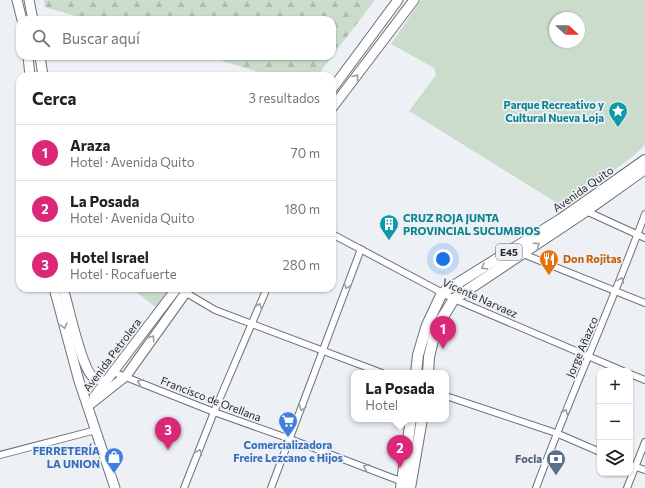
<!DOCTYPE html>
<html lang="es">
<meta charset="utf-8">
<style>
:root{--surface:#fff;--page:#f2f2f2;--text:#222;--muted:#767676;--line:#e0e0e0;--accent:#db2777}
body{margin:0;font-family:Commissioner,sans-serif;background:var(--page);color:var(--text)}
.controls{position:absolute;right:12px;bottom:12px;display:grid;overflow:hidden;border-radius:8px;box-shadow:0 1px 3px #0004}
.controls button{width:36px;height:36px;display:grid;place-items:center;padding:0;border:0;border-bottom:1px solid var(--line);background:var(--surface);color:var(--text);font:20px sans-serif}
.compass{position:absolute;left:549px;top:12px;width:36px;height:36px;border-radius:50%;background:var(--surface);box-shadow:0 1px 3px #0004;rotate:112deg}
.you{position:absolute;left:443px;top:259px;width:14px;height:14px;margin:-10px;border:3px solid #fff;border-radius:50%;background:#1a73e8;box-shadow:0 0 0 6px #1a73e833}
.badge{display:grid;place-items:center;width:26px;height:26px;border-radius:50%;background:var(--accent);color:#fff;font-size:13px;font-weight:700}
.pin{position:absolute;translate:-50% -33px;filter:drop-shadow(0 1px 2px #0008)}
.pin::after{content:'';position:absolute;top:21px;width:14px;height:12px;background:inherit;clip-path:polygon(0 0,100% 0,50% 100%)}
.popup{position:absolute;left:351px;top:370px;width:98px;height:52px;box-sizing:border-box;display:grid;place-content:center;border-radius:8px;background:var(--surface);filter:drop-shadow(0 1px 3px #0005);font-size:13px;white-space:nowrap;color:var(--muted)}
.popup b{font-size:15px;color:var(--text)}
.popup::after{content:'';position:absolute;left:50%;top:100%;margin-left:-8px;border:8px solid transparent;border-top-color:var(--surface)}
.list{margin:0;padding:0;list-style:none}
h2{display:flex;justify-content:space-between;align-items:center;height:52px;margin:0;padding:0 16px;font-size:17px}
h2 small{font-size:13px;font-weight:400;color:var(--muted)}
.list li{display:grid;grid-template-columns:26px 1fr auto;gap:12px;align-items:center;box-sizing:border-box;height:56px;padding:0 16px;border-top:1px solid var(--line)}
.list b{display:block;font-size:15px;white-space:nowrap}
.list p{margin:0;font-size:13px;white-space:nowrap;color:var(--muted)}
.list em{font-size:13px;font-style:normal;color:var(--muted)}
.icon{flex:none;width:22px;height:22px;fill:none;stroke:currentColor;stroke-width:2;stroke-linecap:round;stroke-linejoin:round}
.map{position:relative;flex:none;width:645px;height:488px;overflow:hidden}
.search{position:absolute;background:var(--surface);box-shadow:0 1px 3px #0004;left:16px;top:16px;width:320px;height:44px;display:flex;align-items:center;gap:10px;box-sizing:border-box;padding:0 14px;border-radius:12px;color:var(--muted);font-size:15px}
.panel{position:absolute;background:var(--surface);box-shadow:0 1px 3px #0004;left:16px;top:72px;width:320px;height:220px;border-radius:12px}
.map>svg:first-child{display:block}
</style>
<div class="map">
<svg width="645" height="488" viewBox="0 0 645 488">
<defs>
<pattern id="forest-firs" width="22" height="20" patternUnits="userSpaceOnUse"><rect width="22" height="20" fill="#cbdccc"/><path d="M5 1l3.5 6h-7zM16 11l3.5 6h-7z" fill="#aebdaf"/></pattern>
</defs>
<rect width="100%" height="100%" fill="#edf1f5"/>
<path fill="url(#forest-firs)" d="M 44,0 L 375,0 L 317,76 L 272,76 L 206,56 L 332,56 L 332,20 L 88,20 L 45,7 Z"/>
<g fill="#cbdccc" fill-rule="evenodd">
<path d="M 421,0 L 645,0 L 645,145 L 631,158 L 570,202 L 562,206 L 409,111 L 436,75 L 434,68 L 391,44 ZM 555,18 L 579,18 L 579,42 L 555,42 Z"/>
<path d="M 131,288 L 174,288 L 158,309 Z"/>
</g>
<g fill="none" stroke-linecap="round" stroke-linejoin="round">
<g stroke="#6d7174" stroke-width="8">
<g id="minor">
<path d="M 586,211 L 645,238"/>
<path d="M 332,234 L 454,299 L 623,371"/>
<path d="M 521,251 L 523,254 L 645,303"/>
<path d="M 178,288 L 215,310 L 382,373"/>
<path d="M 113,372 L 214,412 L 290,439 L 403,482"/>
<path d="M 630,374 L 645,380"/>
<path d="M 446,396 L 556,433 L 600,452"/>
<path d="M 0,455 L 96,430"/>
<path d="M 630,465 L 645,470"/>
<path d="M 184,488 L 214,412 L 267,288"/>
<path d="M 271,488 L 361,249"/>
<path d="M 536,488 C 570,396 611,307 645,214"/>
<path d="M 627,488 L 645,442"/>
</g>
</g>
<g stroke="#6d7174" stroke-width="11">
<g id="secondary">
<path d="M 17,0 L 22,20"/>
<path d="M 29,0 L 33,20"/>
<path d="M 28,56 L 30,76"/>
<path d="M 40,56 L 43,76"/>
<path d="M 332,89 L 398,0"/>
<path d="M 332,108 L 414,0"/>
<path d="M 54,288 L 79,381 L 115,488"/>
<path d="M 63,288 C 69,307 80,362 91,375 C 95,380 100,380 105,381"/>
<path d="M 94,397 L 177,288"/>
<path d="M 88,406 L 126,376 L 189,288"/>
</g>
</g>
<g stroke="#6d7174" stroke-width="12">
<g id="trunk">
<path d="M 416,373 L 418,355 L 427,325 L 442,293 L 561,219 L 645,160"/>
<path d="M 428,373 L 429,357 L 436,328 L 454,299 L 586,211 L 645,169"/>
<path d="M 401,488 L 411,419"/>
<path d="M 410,488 L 422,419"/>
</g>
</g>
<use href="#minor" stroke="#fff" stroke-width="6"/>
<use href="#secondary" stroke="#fff" stroke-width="9"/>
<use href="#trunk" stroke="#fff" stroke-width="10"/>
</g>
<defs><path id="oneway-chevron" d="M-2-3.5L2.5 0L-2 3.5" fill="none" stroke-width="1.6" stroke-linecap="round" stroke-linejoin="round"/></defs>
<g stroke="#9d9e9f">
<use href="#oneway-chevron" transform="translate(356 77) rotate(-52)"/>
<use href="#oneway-chevron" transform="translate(537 245) rotate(-34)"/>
<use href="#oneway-chevron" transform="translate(484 267) rotate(149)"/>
<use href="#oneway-chevron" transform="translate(621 280) rotate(-69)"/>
<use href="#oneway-chevron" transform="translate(347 286) rotate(110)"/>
<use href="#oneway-chevron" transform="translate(259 306) rotate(-67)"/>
<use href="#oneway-chevron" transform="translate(64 326) rotate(75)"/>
<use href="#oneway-chevron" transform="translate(152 338) rotate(-54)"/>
<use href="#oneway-chevron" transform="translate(140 382) rotate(-158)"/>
<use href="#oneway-chevron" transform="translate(302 408) rotate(111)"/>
<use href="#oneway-chevron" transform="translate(565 412) rotate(-67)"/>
<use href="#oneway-chevron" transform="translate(199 452) rotate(-69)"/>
<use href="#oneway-chevron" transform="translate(366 467) rotate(-159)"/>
</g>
<defs>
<g id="sight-pin" transform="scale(1)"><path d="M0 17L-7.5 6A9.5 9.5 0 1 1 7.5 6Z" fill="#0f9aa8" stroke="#edf1f5"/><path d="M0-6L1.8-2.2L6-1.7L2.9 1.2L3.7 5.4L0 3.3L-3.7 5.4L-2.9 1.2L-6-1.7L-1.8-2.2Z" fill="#fff"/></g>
<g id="building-pin" transform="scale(1)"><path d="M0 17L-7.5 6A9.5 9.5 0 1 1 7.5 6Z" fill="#0f9aa8" stroke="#edf1f5"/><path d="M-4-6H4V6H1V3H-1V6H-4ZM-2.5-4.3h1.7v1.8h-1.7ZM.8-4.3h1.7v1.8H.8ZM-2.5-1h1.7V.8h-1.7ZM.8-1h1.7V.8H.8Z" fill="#fff"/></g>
<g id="restaurant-pin" transform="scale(1)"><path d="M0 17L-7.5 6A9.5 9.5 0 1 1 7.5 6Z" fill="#e8710a" stroke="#edf1f5"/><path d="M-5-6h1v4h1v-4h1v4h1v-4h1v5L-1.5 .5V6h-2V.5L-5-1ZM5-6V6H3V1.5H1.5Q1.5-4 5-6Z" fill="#fff"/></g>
<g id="supermarket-pin" transform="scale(1)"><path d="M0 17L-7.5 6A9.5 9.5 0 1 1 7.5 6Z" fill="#3f7fe0" stroke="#edf1f5"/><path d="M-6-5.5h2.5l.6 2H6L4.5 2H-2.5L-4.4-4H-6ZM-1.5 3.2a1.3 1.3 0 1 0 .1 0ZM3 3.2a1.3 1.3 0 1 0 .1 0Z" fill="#fff"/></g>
<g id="shop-pin" transform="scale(1)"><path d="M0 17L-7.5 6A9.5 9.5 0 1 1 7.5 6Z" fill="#3f7fe0" stroke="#edf1f5"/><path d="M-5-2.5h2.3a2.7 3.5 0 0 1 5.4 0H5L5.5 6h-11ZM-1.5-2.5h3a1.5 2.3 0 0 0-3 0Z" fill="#fff"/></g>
<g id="bank-pin" transform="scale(1)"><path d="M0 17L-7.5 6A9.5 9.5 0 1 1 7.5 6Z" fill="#5c6f8a" stroke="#edf1f5"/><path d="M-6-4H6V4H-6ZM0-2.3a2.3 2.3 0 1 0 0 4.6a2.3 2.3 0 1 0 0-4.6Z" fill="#fff"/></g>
</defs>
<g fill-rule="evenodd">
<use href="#sight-pin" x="618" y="111"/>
<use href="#building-pin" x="389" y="224"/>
<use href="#restaurant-pin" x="549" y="259"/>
<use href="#supermarket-pin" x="288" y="421"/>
<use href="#shop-pin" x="114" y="457"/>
<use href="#bank-pin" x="556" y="459"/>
</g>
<g text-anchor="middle" stroke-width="3.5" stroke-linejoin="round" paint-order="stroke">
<rect fill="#edf1f5" stroke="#626466" stroke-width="1" x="496" y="244" width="26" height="16" rx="3"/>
<g font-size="10" font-weight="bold" fill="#262729">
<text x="509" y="256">E45</text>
</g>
<g font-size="11" font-weight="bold" fill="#0d838f" stroke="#edf1f5" text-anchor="end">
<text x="604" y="109">Parque Recreativo y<tspan x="604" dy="13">Cultural Nueva Loja</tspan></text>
<text x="403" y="222" text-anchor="start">CRUZ ROJA JUNTA<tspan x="403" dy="13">PROVINCIAL SUCUMBIOS</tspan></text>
</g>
<g font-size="11" fill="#262729" stroke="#edf1f5">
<text transform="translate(583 189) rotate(-35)" y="4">Avenida Quito</text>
<text transform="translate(480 298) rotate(24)" y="4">Vicente Narvaez</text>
<text transform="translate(582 347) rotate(-67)" y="4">Jorge Añazco</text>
<text transform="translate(112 355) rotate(-53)" y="4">Avenida Petrolera</text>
<text transform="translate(211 399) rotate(21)" y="4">Francisco de Orellana</text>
</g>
<g font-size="11" font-weight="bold" fill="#c56008" stroke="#edf1f5" text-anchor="start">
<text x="563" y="263">Don Rojitas</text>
</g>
<g font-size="11" font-weight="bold" fill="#366cbe" stroke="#edf1f5">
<text x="288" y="449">Comercializadora<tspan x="288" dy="13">Freire Lezcano e Hijos</tspan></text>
<text x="100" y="455" text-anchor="end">FERRETERÍA<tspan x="100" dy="13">LA UNION</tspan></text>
</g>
<g font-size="11" font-weight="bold" fill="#4e5e75" stroke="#edf1f5" text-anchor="end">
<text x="542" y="463">Focla</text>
</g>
</g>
</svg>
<div class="controls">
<button>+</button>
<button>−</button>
<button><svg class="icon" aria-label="layers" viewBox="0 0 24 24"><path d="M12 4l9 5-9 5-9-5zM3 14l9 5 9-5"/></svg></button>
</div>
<svg class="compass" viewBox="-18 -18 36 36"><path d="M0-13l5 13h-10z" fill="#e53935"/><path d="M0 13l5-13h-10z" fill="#767676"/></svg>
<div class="you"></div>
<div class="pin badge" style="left:443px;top:349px">1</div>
<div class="pin badge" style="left:400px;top:468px">2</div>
<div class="popup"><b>La Posada</b>Hotel</div>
<div class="pin badge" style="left:168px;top:450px">3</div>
<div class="search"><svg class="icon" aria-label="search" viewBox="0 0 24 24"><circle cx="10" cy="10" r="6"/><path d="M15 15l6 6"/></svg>Buscar aquí</div>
<section class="panel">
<h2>Cerca<small>3 resultados</small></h2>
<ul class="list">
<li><span class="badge">1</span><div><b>Araza</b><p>Hotel · Avenida Quito</p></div><em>70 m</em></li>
<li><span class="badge">2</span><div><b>La Posada</b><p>Hotel · Avenida Quito</p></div><em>180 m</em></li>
<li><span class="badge">3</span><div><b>Hotel Israel</b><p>Hotel · Rocafuerte</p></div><em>280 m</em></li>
</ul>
</section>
</div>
